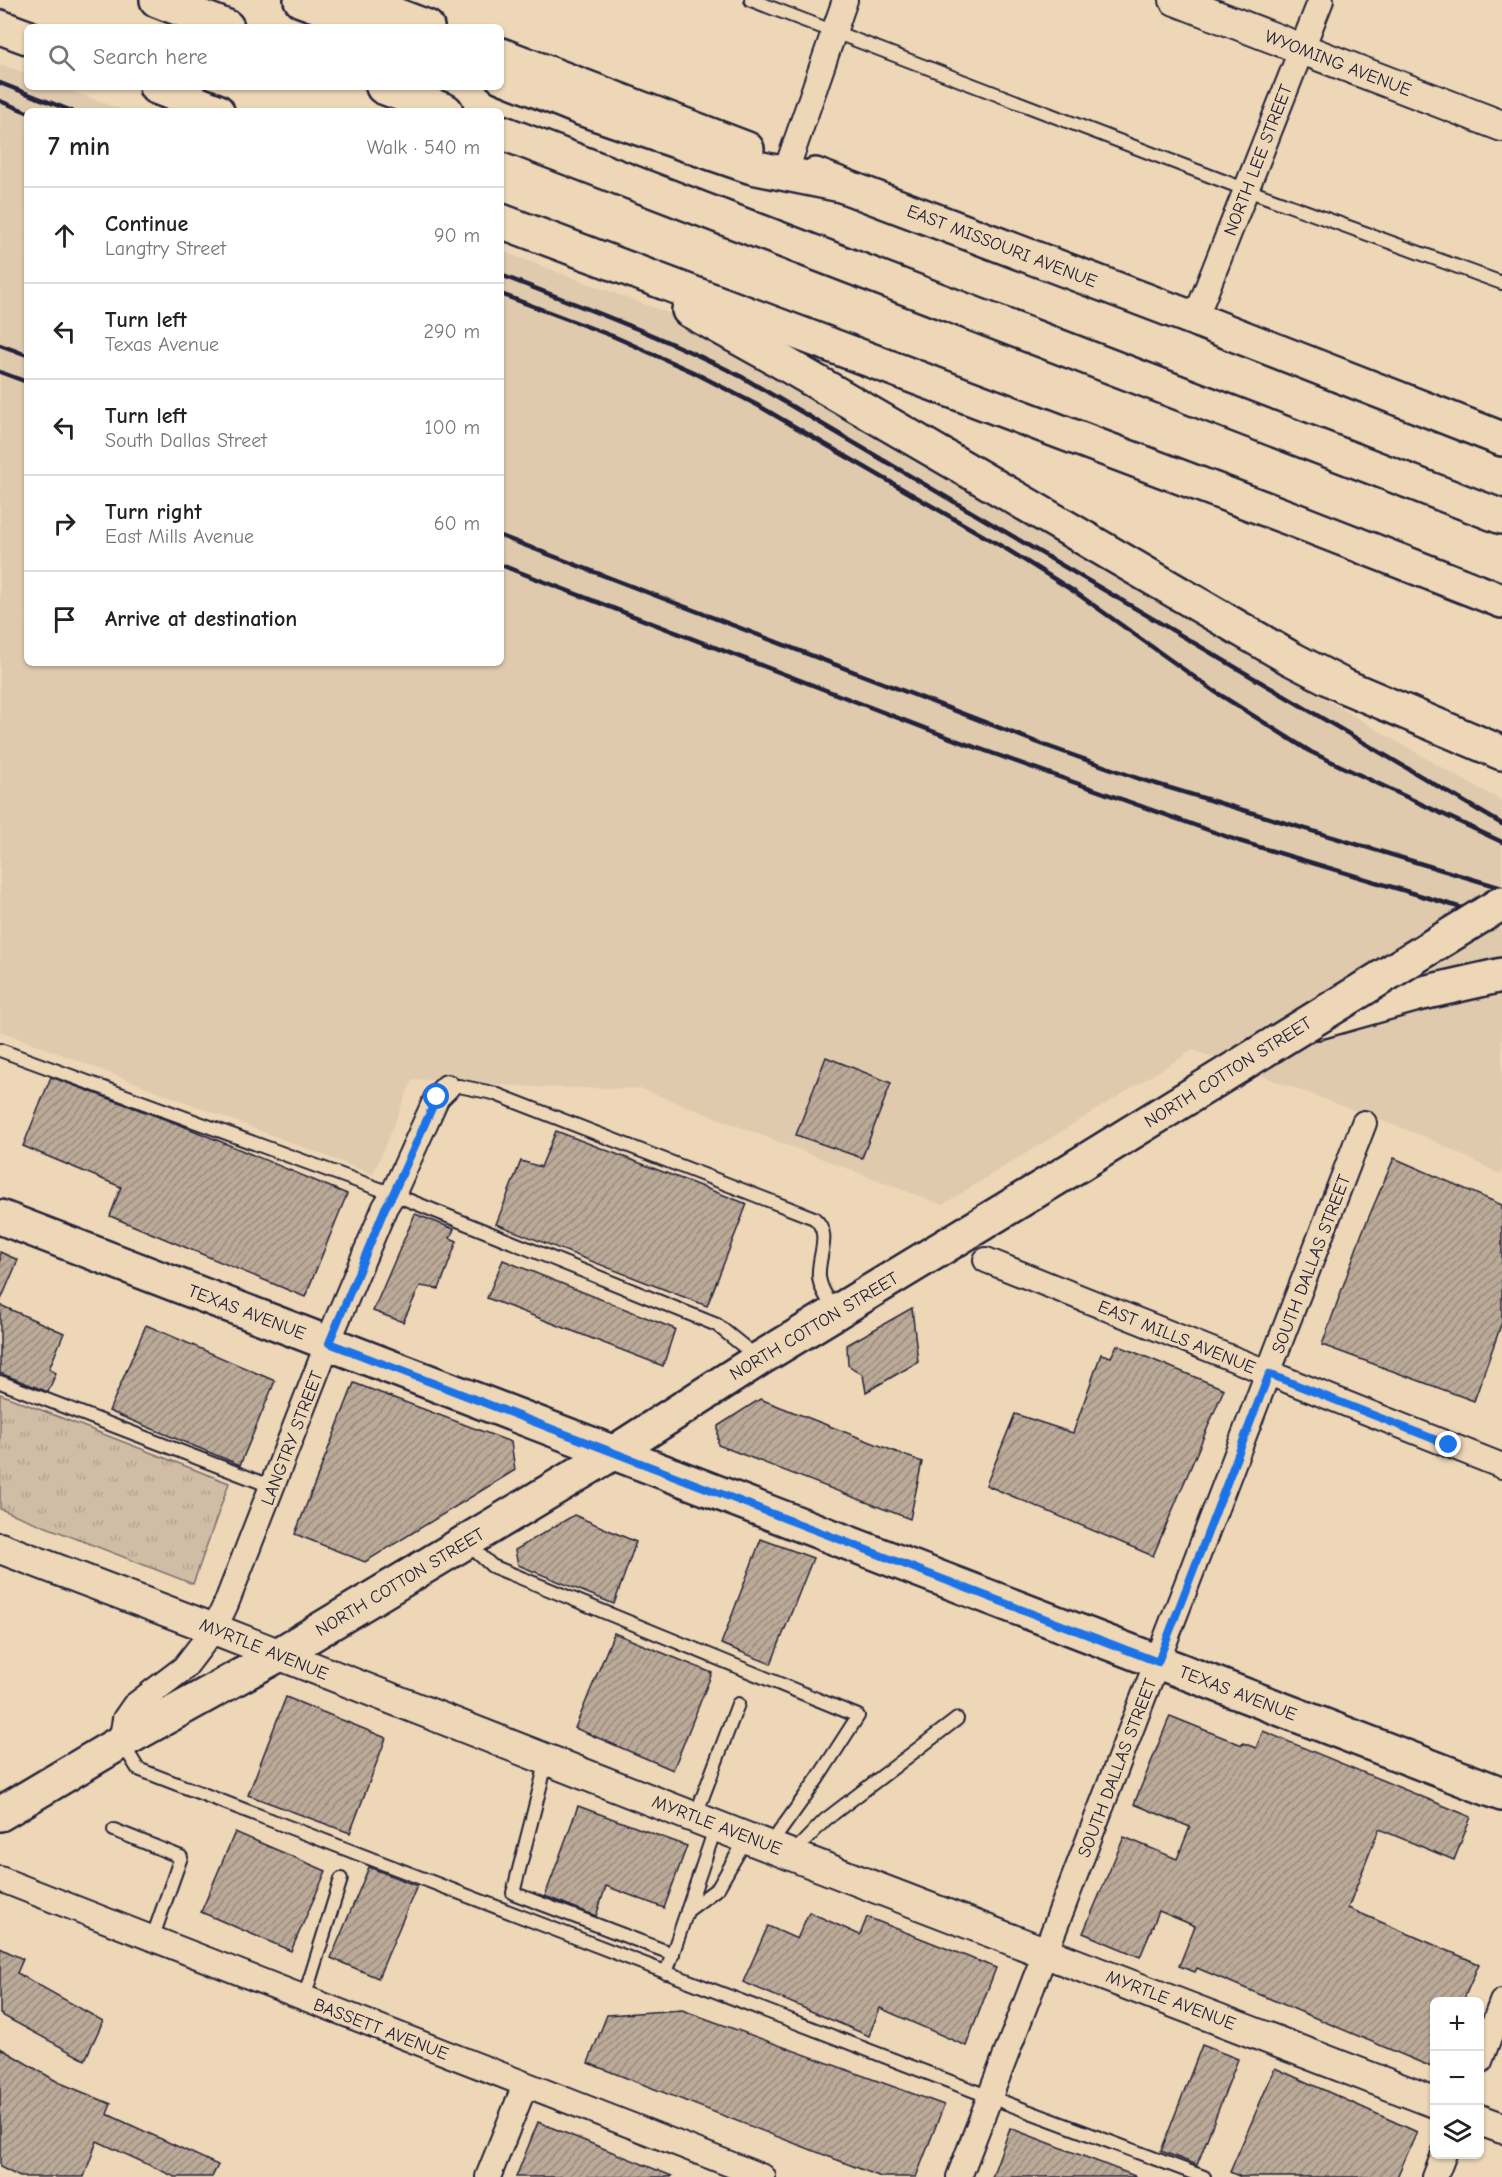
<!DOCTYPE html>
<meta charset="utf-8">
<style>
:root{--surface:#fff;--page:#f6f6f6;--text:#222;--muted:#767676;--line:#e0e0e0}
body{margin:0;font-family:"Comic Neue",sans-serif;background:var(--page);color:var(--text)}
.controls{position:absolute;right:18px;bottom:18px;display:grid;overflow:hidden;border-radius:9px;box-shadow:0 2px 4px #0004}
.controls button{width:54px;height:54px;display:grid;place-items:center;padding:0;border:0;border-bottom:2px solid var(--line);background:var(--surface);color:var(--text);font:30px sans-serif}
.stop{position:absolute;width:18px;height:18px;margin:-14px;border:4px solid #1a73e8;border-radius:50%;background:#fff}
.stop.end{background:#1a73e8;border-color:#fff;box-shadow:0 2px 6px #0008}
.list{margin:0;padding:0;list-style:none}
h2{display:flex;justify-content:space-between;align-items:center;height:78px;margin:0;padding:0 24px;font-size:26px}
h2 small{font-size:20px;font-weight:400;color:var(--muted)}
.list li{display:grid;grid-template-columns:39px 1fr auto;gap:18px;align-items:center;box-sizing:border-box;height:96px;padding:0 24px;border-top:2px solid var(--line)}
.list b{display:block;font-size:22px;white-space:nowrap}
.list p{margin:0;font-size:20px;white-space:nowrap;color:var(--muted)}
.list em{font-size:20px;font-style:normal;color:var(--muted)}
.icon{flex:none;width:33px;height:33px;fill:none;stroke:currentColor;stroke-width:2;stroke-linecap:round;stroke-linejoin:round}
.map{position:relative;flex:none;width:1502px;height:2177px;overflow:hidden}
.search{position:absolute;background:var(--surface);box-shadow:0 2px 4px #0004;left:24px;top:24px;width:480px;height:66px;display:flex;align-items:center;gap:15px;box-sizing:border-box;padding:0 21px;border-radius:9px;color:var(--muted);font-size:22px}
.panel{position:absolute;background:var(--surface);box-shadow:0 2px 4px #0004;left:24px;top:108px;width:480px;height:558px;border-radius:9px}
.map>svg:first-child{display:block}
</style>
<div class="map">
<svg width="1502" height="2177" viewBox="0 0 1502 2177">
<defs>
<pattern id="grass-tufts" width="24" height="20" patternUnits="userSpaceOnUse" patternTransform="scale(1.5)"><rect width="24" height="20" fill="#d1bda5"/><path d="M3 7l-1-3M5 7V3M7 7l1-3M15 17l-1-3M17 17v-4M19 17l1-3" fill="none" stroke="#b3a28f"/></pattern>
<pattern id="building-hatch" width="6" height="6" patternUnits="userSpaceOnUse" patternTransform="scale(1.5)"><rect width="6" height="6" fill="#bbaa98"/><path d="M-1 1l2-2M0 6l6-6M5 7l2-2" fill="none" stroke="#988a7d"/></pattern>
</defs>
<rect width="100%" height="100%" fill="#eed7b7"/>
<filter id="ink" filterUnits="userSpaceOnUse"><feTurbulence type="fractalNoise" baseFrequency=".0167" numOctaves="2"/><feDisplacementMap in="SourceGraphic" scale="12" xChannelSelector="R" yChannelSelector="G"/><feConvolveMatrix kernelMatrix="1 2 1 2 8 2 1 2 1" color-interpolation-filters="sRGB"/></filter>
<g filter="url(#ink)">
<path fill="#dfcaae" d="M 0,64 L 27,74 L 27,87 L 61,87 L 126,111 L 27,111 L 27,663 L 501,663 L 501,251 L 698,324 L 978,494 L 1449,772 L 1502,801 L 1502,1175 L 1428,1138 L 1193,1050 L 942,1205 L 642,1089 L 535,1087 L 413,1079 L 373,1174 L 0,1031 Z"/>
<path fill="url(#grass-tufts)" stroke="#7a7070" stroke-width="1.5" d="M 0,1394 L 229,1483 L 193,1584 L 0,1509 Z"/>
<g fill="url(#building-hatch)" stroke="#22223b" stroke-width="1.5">
<path d="M 826,1057 L 891,1083 L 862,1158 L 796,1135 Z"/>
<path d="M 51,1077 L 183,1126 L 347,1194 L 305,1297 L 110,1216 L 121,1187 L 23,1146 Z"/>
<path d="M 556,1131 L 747,1204 L 707,1306 L 496,1224 L 521,1161 L 541,1167 Z"/>
<path d="M 1394,1158 L 1502,1205 L 1502,1322 L 1474,1401 L 1322,1345 L 1362,1233 Z"/>
<path d="M 415,1214 L 454,1229 L 450,1238 L 457,1241 L 439,1289 L 420,1286 L 403,1322 L 373,1311 Z"/>
<path d="M 0,1252 L 18,1260 L 0,1302 Z"/>
<path d="M 503,1260 L 675,1329 L 663,1366 L 487,1298 Z"/>
<path d="M 0,1305 L 64,1333 L 49,1369 L 56,1373 L 48,1392 L 0,1373 Z"/>
<path d="M 912,1308 L 918,1362 L 866,1392 L 863,1375 L 848,1365 L 847,1345 Z"/>
<path d="M 146,1325 L 275,1381 L 240,1465 L 109,1411 Z"/>
<path d="M 1117,1345 L 1224,1389 L 1153,1556 L 986,1485 L 1015,1414 L 1073,1433 L 1101,1354 L 1111,1357 Z"/>
<path d="M 354,1383 L 511,1442 L 515,1470 L 365,1562 L 295,1534 Z"/>
<path d="M 760,1399 L 922,1462 L 910,1519 L 718,1445 L 718,1426 Z"/>
<path d="M 574,1515 L 636,1542 L 614,1604 L 518,1565 L 515,1550 Z"/>
<path d="M 761,1539 L 813,1558 L 771,1664 L 721,1644 Z"/>
<path d="M 614,1633 L 712,1673 L 673,1770 L 575,1728 Z"/>
<path d="M 286,1697 L 386,1738 L 350,1833 L 248,1795 Z"/>
<path d="M 1170,1716 L 1242,1745 L 1243,1743 L 1256,1748 L 1263,1731 L 1471,1817 L 1454,1860 L 1379,1829 L 1348,1908 L 1479,1964 L 1463,2001 L 1434,2001 L 1434,2068 L 1197,1968 L 1195,1972 L 1179,1966 L 1195,1926 L 1159,1911 L 1140,1957 L 1083,1933 L 1124,1837 L 1177,1859 L 1190,1827 L 1134,1804 Z"/>
<path d="M 578,1806 L 687,1846 L 664,1908 L 606,1886 L 596,1916 L 545,1896 Z"/>
<path d="M 235,1832 L 326,1871 L 291,1951 L 201,1912 Z"/>
<path d="M 369,1867 L 417,1886 L 378,1978 L 331,1958 Z"/>
<path d="M 809,1912 L 860,1935 L 867,1917 L 996,1968 L 966,2046 L 880,2008 L 869,2036 L 743,1982 L 768,1926 L 797,1939 Z"/>
<path d="M 0,1948 L 23,1959 L 17,1973 L 103,2021 L 85,2060 L 0,2014 Z"/>
<path d="M 682,2010 L 944,2105 L 916,2177 L 881,2177 L 588,2063 L 607,2015 Z"/>
<path d="M 1202,2045 L 1238,2059 L 1197,2165 L 1161,2151 Z"/>
<path d="M 0,2048 L 58,2082 L 111,2104 L 107,2114 L 218,2165 L 212,2177 L 175,2177 L 97,2141 L 84,2177 L 20,2177 L 0,2167 Z"/>
<path d="M 1275,2068 L 1417,2132 L 1397,2177 L 1241,2177 L 1230,2172 Z"/>
<path d="M 538,2122 L 672,2176 L 671,2177 L 516,2177 Z"/>
<path d="M 1010,2128 L 1135,2176 L 1135,2177 L 992,2177 Z"/>
</g>
<g fill="none" stroke-linecap="round" stroke-linejoin="round">
<g stroke="#22223b" stroke-width="16">
<g id="service">
<path d="M 751,0 L 1247,190 L 1502,283"/>
<path d="M 0,1050 L 393,1194 L 717,1325 L 758,1358"/>
<path d="M 447,1087 L 459,1086 L 493,1093 L 814,1218 C 833,1234 817,1256 819,1277 C 820,1289 829,1301 835,1311"/>
<path d="M 0,1382 L 273,1487"/>
<path d="M 467,1543 L 492,1566 L 858,1716 L 818,1778 L 770,1845"/>
<path d="M 122,1743 L 138,1769 L 990,2097 L 1204,2177"/>
<path d="M 547,1760 L 513,1893 L 673,1954"/>
<path d="M 695,1817 L 738,1704"/>
<path d="M 114,1830 L 181,1857 L 152,1939"/>
<path d="M 792,1854 L 825,1820 L 957,1719"/>
<path d="M 687,1911 L 718,1888 L 746,1839"/>
<path d="M 666,1973 L 716,1826"/>
<path d="M 304,1998 L 341,1879"/>
</g>
</g>
<g stroke="#22223b" stroke-width="28">
<g id="minor">
<path d="M 788,165 L 845,0"/>
<path d="M 1195,319 L 1321,0"/>
<path d="M 986,1260 L 1502,1466"/>
<path d="M 121,1742 L 125,1719 L 134,1706 L 184,1668 L 214,1629 L 226,1604 L 333,1330 L 385,1207 L 393,1194 L 437,1097 L 447,1087"/>
<path d="M 0,1879 L 763,2177"/>
<path d="M 1480,2061 L 1502,2002"/>
<path d="M 488,2177 L 525,2085"/>
<path d="M 959,2177 L 1364,1123"/>
<path d="M 1435,2177 L 1444,2154"/>
</g>
</g>
<g stroke="#22223b" stroke-width="34">
<g id="tertiary">
<path d="M 1175,0 L 1502,126"/>
<path d="M 0,1548 L 214,1629 L 747,1838 L 1434,2102"/>
<path d="M 1480,2120 L 1502,2128"/>
</g>
</g>
<g stroke="#22223b" stroke-width="38">
<g id="secondary">
<path d="M 356,0 L 427,27"/>
<path d="M 501,55 L 747,149"/>
<path d="M 815,175 L 1195,319 L 1502,439"/>
<path d="M 0,1217 L 1502,1794"/>
<path d="M 0,1814 L 121,1742 L 278,1655 L 613,1453 L 759,1359 L 1077,1166"/>
</g>
</g>
<g stroke="#22223b" stroke-width="38">
<g id="motorway">
<path d="M 157,0 L 227,27"/>
<path d="M 301,0 L 376,27"/>
<path d="M 0,27 L 27,37"/>
<path d="M 501,76 L 583,109 L 752,167 L 841,185"/>
<path d="M 156,87 L 217,111"/>
<path d="M 383,87 L 446,111"/>
<path d="M 501,132 L 1502,517"/>
<path d="M 501,221 L 1292,519 L 1502,601"/>
<path d="M 689,310 L 777,359 L 1290,658 L 1344,686 L 1502,753"/>
<path d="M 1318,1022 L 1414,995 L 1502,975"/>
</g>
</g>
<use href="#service" stroke="#eed7b7" stroke-width="12"/>
<use href="#minor" stroke="#eed7b7" stroke-width="24"/>
<use href="#tertiary" stroke="#eed7b7" stroke-width="30"/>
<use href="#secondary" stroke="#eed7b7" stroke-width="33"/>
<use href="#motorway" stroke="#eed7b7" stroke-width="33"/>
<g stroke="#22223b" stroke-width="4.5">
<path d="M 0,83 L 72,111"/>
<path d="M 0,101 L 27,112"/>
<path d="M 501,275 C 583,307 664,337 742,377 L 1502,824"/>
<path d="M 501,294 L 615,337 L 693,372 L 759,406 L 1008,550 L 1075,592 L 1214,691 L 1311,752 L 1502,842"/>
<path d="M 0,345 L 27,355"/>
<path d="M 0,372 L 27,382"/>
<path d="M 501,536 L 1044,745 L 1140,779 L 1502,888"/>
<path d="M 501,565 L 958,741 L 1239,841 L 1502,920"/>
</g>
<g stroke="#22223b" stroke-width="38" stroke-linecap="butt">
<path id="secondary-bridge" d="M 1077,1166 L 1502,903"/>
</g>
<use href="#secondary-bridge" stroke="#eed7b7" stroke-width="33"/>
</g>
</g>
<g fill="none" stroke-linecap="round" stroke-linejoin="round" filter="url(#ink)">
<path stroke="#1a73e8" stroke-width="8" d="M 437,1097 L 393,1194 L 385,1208 L 329,1343 L 1158,1662 L 1269,1374 L 1449,1445"/>
</g>
<g text-anchor="middle" stroke-width="6" stroke-linejoin="round" paint-order="stroke">
<g font-size="18" fill="#22223b" stroke="#eed7b7">
<text transform="translate(1338 63) rotate(21)" y="6">WYOMING AVENUE</text>
<text transform="translate(1258 160) rotate(-69)" y="6">NORTH LEE STREET</text>
<text transform="translate(1002 246) rotate(21)" y="6">EAST MISSOURI AVENUE</text>
<text transform="translate(1228 1072) rotate(-32)" y="6">NORTH COTTON STREET</text>
<text transform="translate(1311 1264) rotate(-69)" y="6">SOUTH DALLAS STREET</text>
<text transform="translate(247 1312) rotate(21)" y="6">TEXAS AVENUE</text>
<text transform="translate(814 1326) rotate(-31)" y="6">NORTH COTTON STREET</text>
<text transform="translate(1177 1337) rotate(22)" y="6">EAST MILLS AVENUE</text>
<text transform="translate(292 1438) rotate(-69)" y="6">LANGTRY STREET</text>
<text transform="translate(400 1582) rotate(-31)" y="6">NORTH COTTON STREET</text>
<text transform="translate(264 1649) rotate(22)" y="6">MYRTLE AVENUE</text>
<text transform="translate(1238 1693) rotate(21)" y="6">TEXAS AVENUE</text>
<text transform="translate(1117 1768) rotate(-69)" y="6">SOUTH DALLAS STREET</text>
<text transform="translate(717 1825) rotate(21)" y="6">MYRTLE AVENUE</text>
<text transform="translate(1171 2000) rotate(21)" y="6">MYRTLE AVENUE</text>
<text transform="translate(381 2029) rotate(21)" y="6">BASSETT AVENUE</text>
</g>
</g>
</svg>
<div class="controls">
<button>+</button>
<button>−</button>
<button><svg class="icon" aria-label="layers" viewBox="0 0 24 24"><path d="M12 4l9 5-9 5-9-5zM3 14l9 5 9-5"/></svg></button>
</div>
<div class="stop" style="left:437px;top:1097px"></div>
<div class="stop end" style="left:1449px;top:1445px"></div>
<div class="search"><svg class="icon" aria-label="search" viewBox="0 0 24 24"><circle cx="10" cy="10" r="6"/><path d="M15 15l6 6"/></svg>Search here</div>
<section class="panel">
<h2>7 min<small>Walk · 540 m</small></h2>
<ul class="list">
<li><svg class="icon" aria-label="ahead" viewBox="0 0 24 24"><path d="M12 20V5M6 11l6-6 6 6"/></svg><div><b>Continue</b><p>Langtry Street</p></div><em>90 m</em></li>
<li><svg class="icon" aria-label="left" viewBox="0 0 24 24"><path d="M17 20v-9H6M10 6l-5 5 5 5"/></svg><div><b>Turn left</b><p>Texas Avenue</p></div><em>290 m</em></li>
<li><svg class="icon" aria-label="left" viewBox="0 0 24 24"><path d="M17 20v-9H6M10 6l-5 5 5 5"/></svg><div><b>Turn left</b><p>South Dallas Street</p></div><em>100 m</em></li>
<li><svg class="icon" aria-label="right" viewBox="0 0 24 24"><path d="M7 20v-9h11M14 6l5 5-5 5"/></svg><div><b>Turn right</b><p>East Mills Avenue</p></div><em>60 m</em></li>
<li><svg class="icon" aria-label="arrive" viewBox="0 0 24 24"><path d="M6 21V4h12l-3 4 3 4H6"/></svg><div><b>Arrive at destination</b></div></li>
</ul>
</section>
</div>
